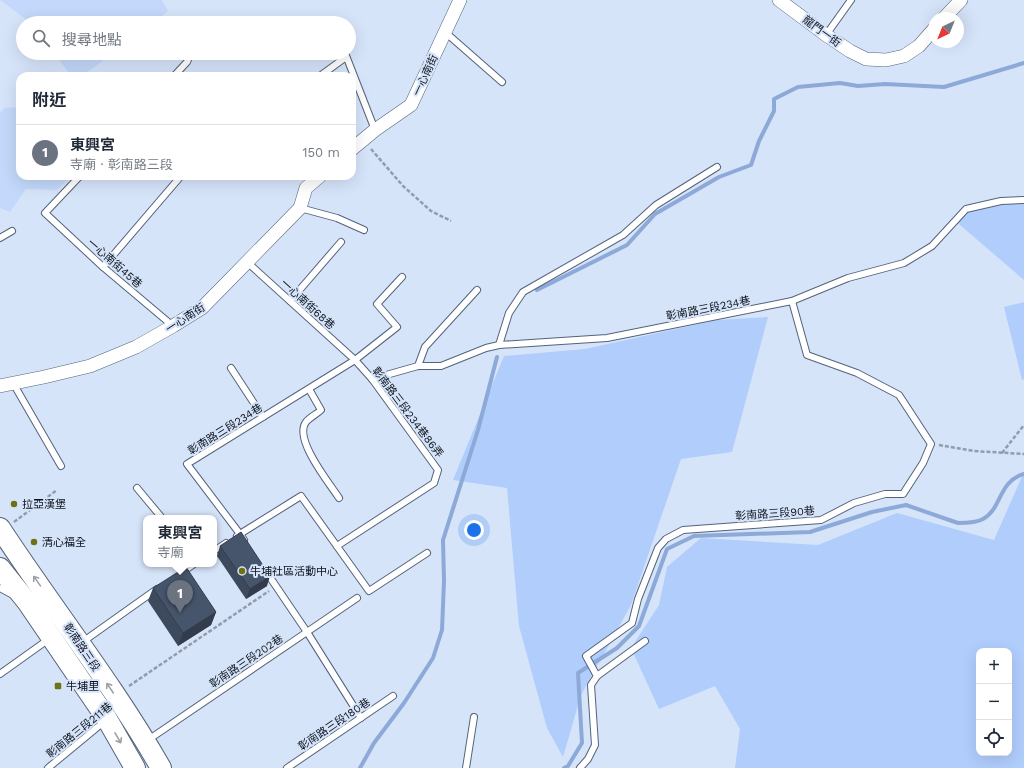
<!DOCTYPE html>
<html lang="zh-TW">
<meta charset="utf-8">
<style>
:root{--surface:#fff;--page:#f2f2f3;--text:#1f2937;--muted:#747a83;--line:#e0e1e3;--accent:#111827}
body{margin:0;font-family:"Work Sans","Noto Sans TC",sans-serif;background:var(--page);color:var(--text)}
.controls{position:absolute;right:12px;bottom:12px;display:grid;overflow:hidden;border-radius:8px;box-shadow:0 4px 16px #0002}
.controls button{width:36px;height:36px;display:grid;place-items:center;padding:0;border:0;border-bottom:1px solid var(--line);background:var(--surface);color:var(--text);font:20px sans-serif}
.compass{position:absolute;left:928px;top:12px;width:36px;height:36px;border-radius:50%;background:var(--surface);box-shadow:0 4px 16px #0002;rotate:223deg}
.you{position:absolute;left:474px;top:530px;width:14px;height:14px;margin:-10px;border:3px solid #fff;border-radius:50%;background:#1a73e8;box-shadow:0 0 0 6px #1a73e833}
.badge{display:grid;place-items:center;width:26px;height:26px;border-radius:50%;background:var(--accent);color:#fff;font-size:13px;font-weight:700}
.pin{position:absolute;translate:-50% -33px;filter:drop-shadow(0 1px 2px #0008)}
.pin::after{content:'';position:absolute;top:21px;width:14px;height:12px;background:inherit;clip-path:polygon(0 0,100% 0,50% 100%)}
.popup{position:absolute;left:143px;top:515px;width:74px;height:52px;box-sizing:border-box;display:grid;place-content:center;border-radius:8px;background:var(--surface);filter:drop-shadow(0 1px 3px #0005);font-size:13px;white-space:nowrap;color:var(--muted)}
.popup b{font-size:15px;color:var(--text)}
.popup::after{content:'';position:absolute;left:50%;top:100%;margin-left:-8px;border:8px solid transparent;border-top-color:var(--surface)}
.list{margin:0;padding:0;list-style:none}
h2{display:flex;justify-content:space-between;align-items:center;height:52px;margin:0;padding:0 16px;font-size:17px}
h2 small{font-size:13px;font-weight:400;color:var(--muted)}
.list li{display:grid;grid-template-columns:26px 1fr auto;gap:12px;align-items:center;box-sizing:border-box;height:56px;padding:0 16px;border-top:1px solid var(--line)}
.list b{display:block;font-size:15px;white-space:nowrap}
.list p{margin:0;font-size:13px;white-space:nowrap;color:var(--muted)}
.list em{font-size:13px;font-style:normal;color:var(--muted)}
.icon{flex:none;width:22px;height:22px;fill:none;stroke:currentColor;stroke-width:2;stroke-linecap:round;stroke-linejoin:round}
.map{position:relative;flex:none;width:1024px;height:768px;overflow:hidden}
.search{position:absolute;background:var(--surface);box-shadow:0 4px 16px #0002;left:16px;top:16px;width:340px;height:44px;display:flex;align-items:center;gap:10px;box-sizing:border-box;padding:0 14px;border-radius:22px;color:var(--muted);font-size:15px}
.panel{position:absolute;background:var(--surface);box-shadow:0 4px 16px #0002;left:16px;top:72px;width:340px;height:108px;border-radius:12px}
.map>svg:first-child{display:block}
</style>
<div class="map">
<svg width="1024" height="768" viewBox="0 0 1024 768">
<rect width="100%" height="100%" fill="#d6e4fa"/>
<g fill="#c3d8fa">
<path d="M 0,0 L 162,0 L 168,11 L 153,23 L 31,23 Z"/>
<path d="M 54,53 L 113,53 L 82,76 L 71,76 Z"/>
<path d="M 20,107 L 20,176 L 71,176 L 57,190 L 26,189 L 10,212 L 0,208 L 0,113 L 4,108 Z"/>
</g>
<g fill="#b0cdfc" fill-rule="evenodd">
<path d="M 1024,198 L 1024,280 L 953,219 L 963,208 Z"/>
<path d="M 1024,302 L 1024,379 L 1022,380 L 1004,307 Z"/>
<path d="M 768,317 L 732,452 L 681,459 L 631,605 L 581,695 L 563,757 L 547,728 L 519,626 L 507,488 L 453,480 L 504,356 L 585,349 L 717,320 Z"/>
<path d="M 1024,472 L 1024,768 L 735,768 L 740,729 L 715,686 L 659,709 L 631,648 L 659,605 L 667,567 L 701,538 L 818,545 L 897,513 L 994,540 ZM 979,651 L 1009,651 L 1009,753 L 979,753 Z"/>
</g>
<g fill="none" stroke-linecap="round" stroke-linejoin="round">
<g stroke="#8ca9d8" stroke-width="4">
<path d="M 537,290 L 627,245 L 655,214 L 719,177 L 751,165 L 759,141 L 774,111 L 774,99 L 798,87 L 840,83 L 858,86 L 885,84 L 944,87 L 1024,63"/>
<path d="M 360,768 L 374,743 L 404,703 L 433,658 L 442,630 L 444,581 L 443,540 L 478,430 L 497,357"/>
<path d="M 564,768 L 568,766 L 582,743 L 578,673 L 617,648 L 639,626 L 667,549 L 694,536 L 810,532 L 872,512 L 906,505 L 958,523 C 965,523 976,523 983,519 C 1002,509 998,481 1024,474"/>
</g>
<g stroke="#54637a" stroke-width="8">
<g id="lane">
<path d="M 445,32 L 502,82"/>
<path d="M 826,35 L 851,0"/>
<path d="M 345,53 L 375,130"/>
<path d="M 174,76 L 187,62 L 191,53"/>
<path d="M 320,76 L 346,57"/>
<path d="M 80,176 L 45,213 L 103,267 L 173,326"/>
<path d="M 300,208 L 337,218 L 364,230"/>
<path d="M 0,238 L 12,231"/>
<path d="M 247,262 L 355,360 L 372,379 L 438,470 L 434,483 L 337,546"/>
<path d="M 103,267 L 181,176"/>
<path d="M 290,301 L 341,242"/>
<path d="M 499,345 L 509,313 L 523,292 L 623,235 L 656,205 L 717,167"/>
<path d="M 418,366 L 425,347 L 477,290"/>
<path d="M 231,368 L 263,417"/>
<path d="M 372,379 L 418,366 L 441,366 L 486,348 L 499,345 L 607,338 L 792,301 L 848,278 L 904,263 L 932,246 L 966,209 L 1001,201 L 1024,200"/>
<path d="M 13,383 L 61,466"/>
<path d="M 309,389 L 321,410 C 317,414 310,417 306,422 C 293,439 330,484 339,498"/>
<path d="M 137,488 L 162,518"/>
<path d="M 237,536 L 240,534 L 187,464 L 355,360 L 397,327 L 377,304 L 402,277"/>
<path d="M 244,540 L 240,534 L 301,496 L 369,591 L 427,553"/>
<path d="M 214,551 L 226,543"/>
<path d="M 265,570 L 307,632 L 361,718"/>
<path d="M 181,573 L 194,564"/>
<path d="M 0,588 L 13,595"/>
<path d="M 81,643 L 157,589"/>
<path d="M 0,674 L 49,639"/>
<path d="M 597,676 L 645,641"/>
<path d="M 148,740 L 357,598"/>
<path d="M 48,768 L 105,721"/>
<path d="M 287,768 L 393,696"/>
<path d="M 466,768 L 474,717"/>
<path d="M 580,768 L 588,759 L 595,745 L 591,685 L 597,676 L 586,656 L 632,623 L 638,599 L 658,548 L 666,539 L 683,530 L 821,520 L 854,503 L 885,494 L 903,494 L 923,463 L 931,444 L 899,395 L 857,373 L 807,355 L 792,301"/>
</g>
</g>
<g stroke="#54637a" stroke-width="14">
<g id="street">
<path d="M 779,0 L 826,35 L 850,51 L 866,59 L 886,60 L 904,56 L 919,46 L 934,29"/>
<path d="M 944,18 L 961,0"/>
<path d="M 352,149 L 375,130 L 411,105 L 460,0"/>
<path d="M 0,386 L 44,377 L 90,366 L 136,347 L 173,326 L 202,308 L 300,208 L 306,188 L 320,176"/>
</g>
</g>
<g stroke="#54637a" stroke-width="22">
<g id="primary">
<path d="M 0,528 C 53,609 113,684 161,768"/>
<path d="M 0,568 L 28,603 L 107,719 L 135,768"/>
</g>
</g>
<g stroke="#919cae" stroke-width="2.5" stroke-dasharray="4 2" stroke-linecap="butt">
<path d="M 371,149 L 403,186 L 431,211 L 451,221"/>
<path d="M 939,445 L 974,451 L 1024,454"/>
<path d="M 1002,453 L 1024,425"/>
<path d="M 14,522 L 57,490"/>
<path d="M 129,686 L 269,591"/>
</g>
<use href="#lane" stroke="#fff" stroke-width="6"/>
<use href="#street" stroke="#fff" stroke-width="13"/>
<use href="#primary" stroke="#fff" stroke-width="20"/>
</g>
<g fill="#3d495d">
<path d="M 220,546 L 267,586 L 246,599 L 217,556 Z"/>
<path d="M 153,588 L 216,612 L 211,625 L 178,646 L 148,601 Z"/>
</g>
<g fill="#323c4c">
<path d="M 270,576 L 267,586 L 246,599 L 250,589 Z"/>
<path d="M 216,612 L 211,625 L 178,646 L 183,633 Z"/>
</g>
<g fill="#47556c" stroke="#323c4c">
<path d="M 241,532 L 270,576 L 250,589 L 220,546 Z"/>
<path d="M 186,567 L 216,612 L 183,633 L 153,588 Z"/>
</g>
<defs><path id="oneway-shaft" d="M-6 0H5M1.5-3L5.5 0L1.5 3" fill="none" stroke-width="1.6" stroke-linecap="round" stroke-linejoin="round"/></defs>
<g stroke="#9ea0a4">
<use href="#oneway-shaft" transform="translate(37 581) rotate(-125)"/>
<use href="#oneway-shaft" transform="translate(110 688) rotate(-124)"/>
<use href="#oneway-shaft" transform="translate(118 738) rotate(60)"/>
</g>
<g fill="#707114" stroke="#d6e4fa" stroke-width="1.5">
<circle cx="14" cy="504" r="4"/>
<circle cx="34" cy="542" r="4"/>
<circle cx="242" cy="571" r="4"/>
<rect x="54" y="682" width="8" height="8" rx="2"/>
</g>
<g text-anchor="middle" stroke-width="4" stroke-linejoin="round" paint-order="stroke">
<g font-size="11" fill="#0c121b" stroke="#d6e4fa">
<text transform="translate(822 31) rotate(36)" y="4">龍門一街</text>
<text transform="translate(425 75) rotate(-65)" y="4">一心南街</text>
<text transform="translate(115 263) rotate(41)" y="4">一心南街45巷</text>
<text transform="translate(308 304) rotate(42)" y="4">一心南街68巷</text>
<text transform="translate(708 308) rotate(-11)" y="4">彰南路三段234巷</text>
<text transform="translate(185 318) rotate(-33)" y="4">一心南街</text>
<text transform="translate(408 412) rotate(53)" y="4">彰南路三段234巷86弄</text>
<text transform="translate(225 429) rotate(-32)" y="4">彰南路三段234巷</text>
<text transform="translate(775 513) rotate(-4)" y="4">彰南路三段90巷</text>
<text transform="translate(82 647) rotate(56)" y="4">彰南路三段</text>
<text transform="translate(246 661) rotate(-34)" y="4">彰南路三段202巷</text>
<text transform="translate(334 724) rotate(-34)" y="4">彰南路三段180巷</text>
<text transform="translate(79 730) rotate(-39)" y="4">彰南路三段211巷</text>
</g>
<g font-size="11" fill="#0c121b" stroke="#d6e4fa" text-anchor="start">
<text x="22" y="508">拉亞漢堡</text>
<text x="42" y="546">清心福全</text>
<text x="250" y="575">牛埔社區活動中心</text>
<text x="66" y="690">牛埔里</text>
</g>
</g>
</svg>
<div class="controls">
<button>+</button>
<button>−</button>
<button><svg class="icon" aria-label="locate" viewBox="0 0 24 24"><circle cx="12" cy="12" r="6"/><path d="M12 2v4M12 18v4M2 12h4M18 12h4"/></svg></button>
</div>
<svg class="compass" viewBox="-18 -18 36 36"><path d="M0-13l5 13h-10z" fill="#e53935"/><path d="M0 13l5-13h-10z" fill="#747a83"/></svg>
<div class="you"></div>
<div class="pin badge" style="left:180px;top:613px;background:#6b7280">1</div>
<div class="popup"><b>東興宮</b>寺廟</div>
<div class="search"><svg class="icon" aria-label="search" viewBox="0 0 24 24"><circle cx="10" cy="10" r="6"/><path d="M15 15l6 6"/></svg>搜尋地點</div>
<section class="panel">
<h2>附近<small></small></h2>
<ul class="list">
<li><span class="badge" style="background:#6b7280">1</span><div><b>東興宮</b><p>寺廟 · 彰南路三段</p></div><em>150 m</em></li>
</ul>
</section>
</div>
